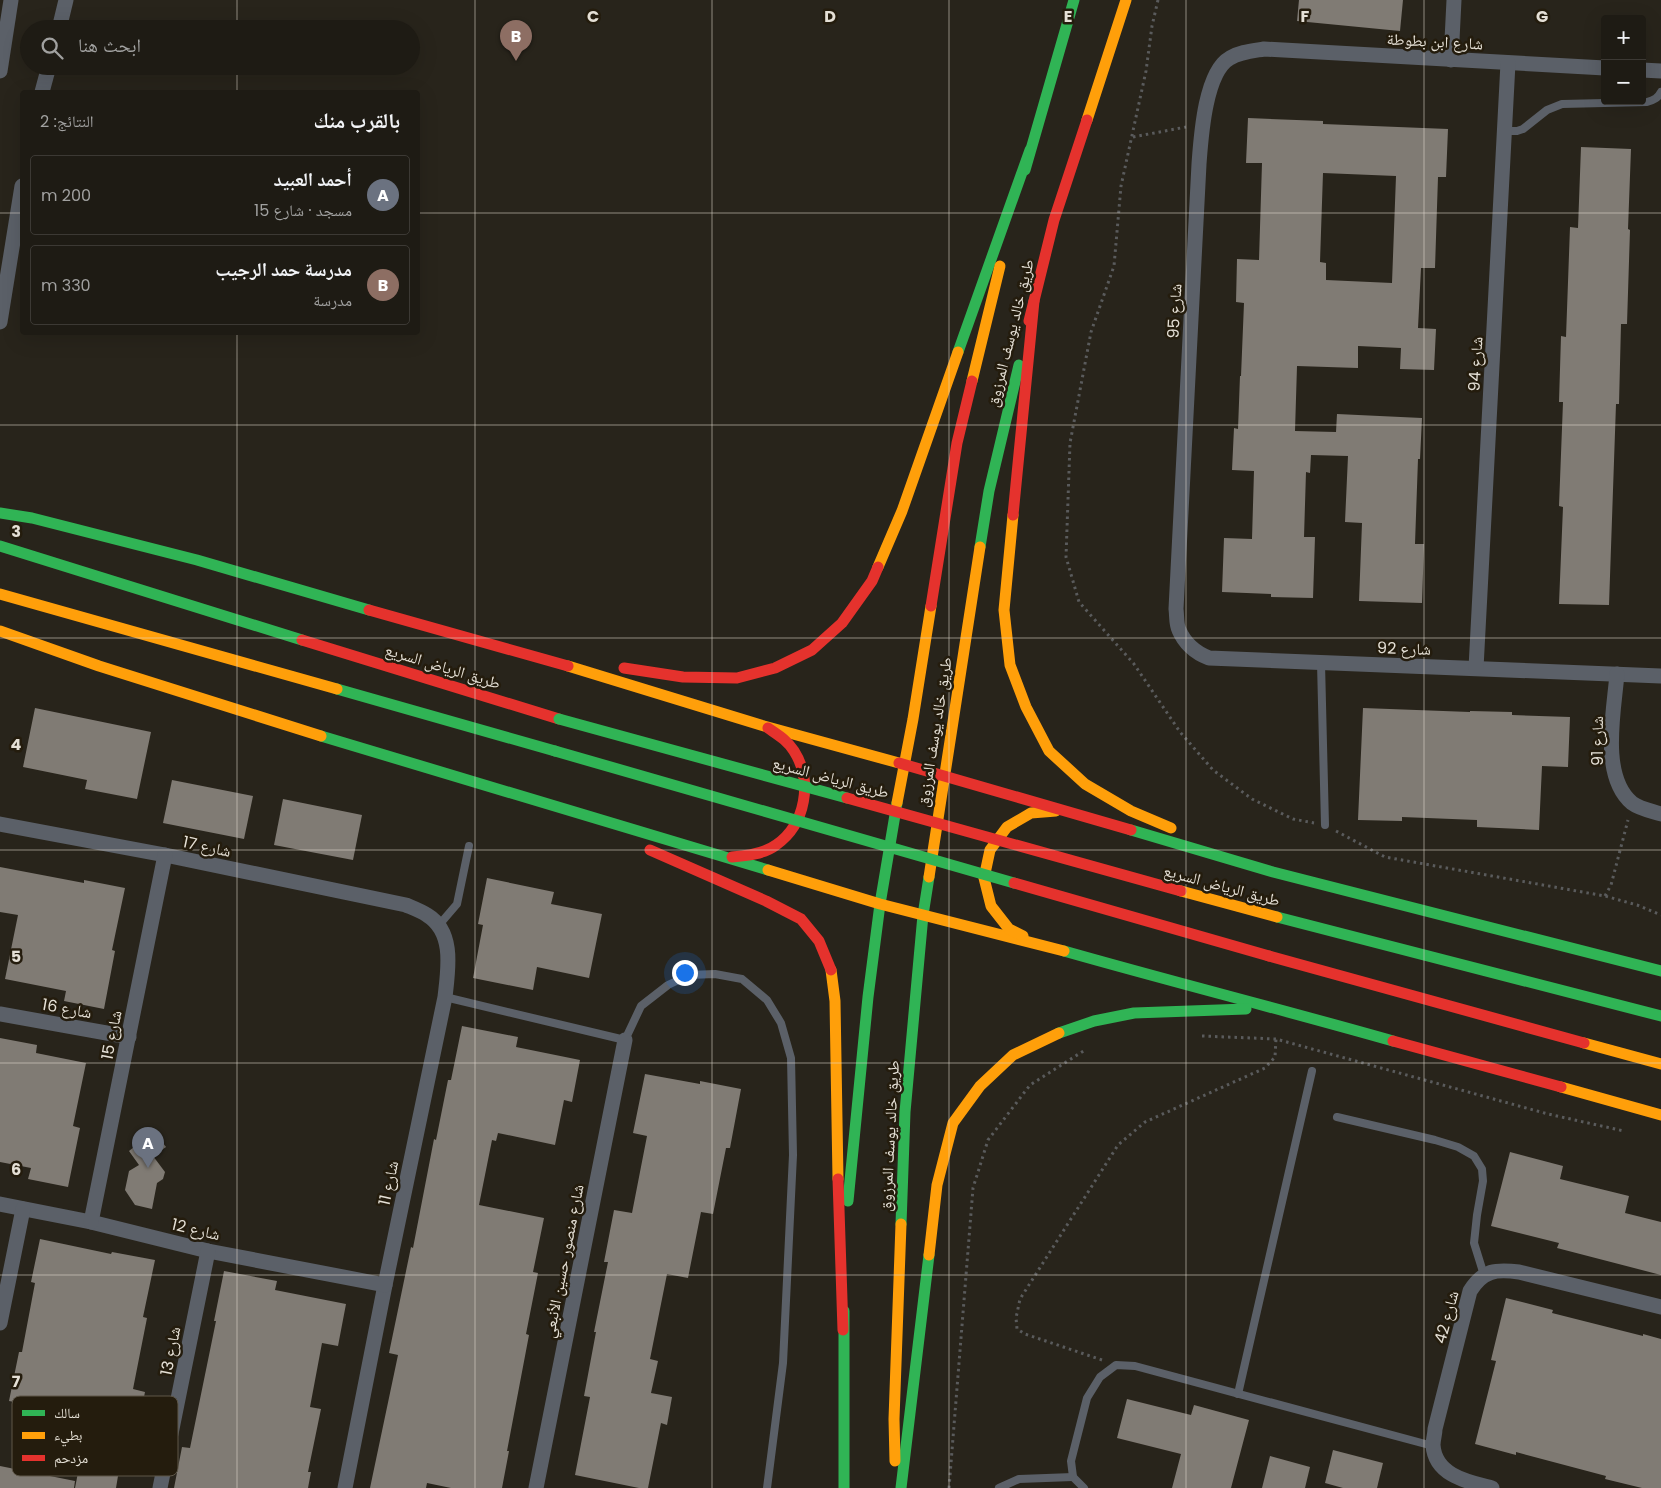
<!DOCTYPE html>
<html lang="ar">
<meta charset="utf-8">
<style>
:root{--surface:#1e1b14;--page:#26241d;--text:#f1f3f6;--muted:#a1a1a0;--line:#3c3934;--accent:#a39e95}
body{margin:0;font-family:Poppins,"Noto Naskh Arabic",sans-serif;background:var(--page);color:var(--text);direction:rtl}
.controls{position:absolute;right:15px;top:15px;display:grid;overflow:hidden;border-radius:5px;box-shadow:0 5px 20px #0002}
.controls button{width:45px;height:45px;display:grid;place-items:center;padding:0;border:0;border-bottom:1px solid var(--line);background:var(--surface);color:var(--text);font:25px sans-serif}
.you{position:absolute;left:684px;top:972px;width:18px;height:18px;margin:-12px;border:4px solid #fff;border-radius:50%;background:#1a73e8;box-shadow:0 0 0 8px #1a73e833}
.badge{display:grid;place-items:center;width:32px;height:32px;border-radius:50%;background:var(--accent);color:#fff;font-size:16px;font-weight:700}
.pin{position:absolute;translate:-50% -41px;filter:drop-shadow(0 1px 2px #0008)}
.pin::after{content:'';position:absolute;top:26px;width:18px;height:15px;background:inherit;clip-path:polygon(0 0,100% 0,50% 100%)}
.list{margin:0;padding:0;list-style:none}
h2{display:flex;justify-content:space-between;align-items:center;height:65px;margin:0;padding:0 20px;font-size:21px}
h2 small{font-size:16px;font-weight:400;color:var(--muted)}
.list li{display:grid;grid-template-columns:32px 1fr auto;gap:15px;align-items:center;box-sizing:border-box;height:80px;margin:0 10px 10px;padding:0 10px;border:1px solid var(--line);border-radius:5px}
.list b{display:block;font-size:19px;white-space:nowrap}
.list p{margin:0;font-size:16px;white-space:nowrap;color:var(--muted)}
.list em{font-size:16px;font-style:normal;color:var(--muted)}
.icon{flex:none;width:28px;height:28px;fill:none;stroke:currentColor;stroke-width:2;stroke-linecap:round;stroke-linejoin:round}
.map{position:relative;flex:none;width:1661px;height:1488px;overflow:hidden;direction:ltr}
.search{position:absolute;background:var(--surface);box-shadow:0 5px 20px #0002;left:20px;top:20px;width:400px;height:55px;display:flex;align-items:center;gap:12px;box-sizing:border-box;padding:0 18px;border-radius:28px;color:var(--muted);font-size:19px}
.panel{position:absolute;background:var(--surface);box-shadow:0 5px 20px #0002;left:20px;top:90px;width:400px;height:245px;border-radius:5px;direction:rtl}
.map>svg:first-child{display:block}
</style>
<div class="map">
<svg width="1661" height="1488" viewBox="0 0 1661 1488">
<rect width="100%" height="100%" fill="#28241b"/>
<g fill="#807b74" fill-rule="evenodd">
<path d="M 1299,0 L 1403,0 L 1400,31 L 1297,21 Z"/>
<path d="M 1248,118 L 1323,121 L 1323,124 L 1448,129 L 1446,177 L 1438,177 L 1435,268 L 1421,268 L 1418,328 L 1436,329 L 1434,370 L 1400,369 L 1401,348 L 1358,346 L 1358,368 L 1297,366 L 1295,431 L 1336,432 L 1337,414 L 1422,418 L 1420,459 L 1418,459 L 1415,544 L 1424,544 L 1422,603 L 1359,601 L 1362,523 L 1345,522 L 1348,456 L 1311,455 L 1310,473 L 1306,472 L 1304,537 L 1315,537 L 1313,598 L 1271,597 L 1271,594 L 1222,592 L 1224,538 L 1252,539 L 1254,471 L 1232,470 L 1234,428 L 1238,429 L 1240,376 L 1241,376 L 1244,303 L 1236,302 L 1237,259 L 1259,260 L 1262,163 L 1246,163 ZM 1323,173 L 1396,176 L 1392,283 L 1326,280 L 1326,263 L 1320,262 Z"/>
<path d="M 1581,147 L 1631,149 L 1628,229 L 1630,230 L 1627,324 L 1621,324 L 1619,404 L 1616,404 L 1609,605 L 1559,604 L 1563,507 L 1559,506 L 1563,402 L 1559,402 L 1561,336 L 1566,337 L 1570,227 L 1578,228 Z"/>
<path d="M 35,708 L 151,732 L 137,799 L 85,789 L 87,780 L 23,767 Z"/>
<path d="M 1363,708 L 1470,712 L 1470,711 L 1512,712 L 1512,715 L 1570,717 L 1568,767 L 1542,766 L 1539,830 L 1477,827 L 1477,820 L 1402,817 L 1402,821 L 1358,820 Z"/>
<path d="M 172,780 L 253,796 L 244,839 L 163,823 Z"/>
<path d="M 283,799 L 362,815 L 353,860 L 274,845 Z"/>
<path d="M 0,867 L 84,883 L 84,880 L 125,888 L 112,950 L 115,951 L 104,1009 L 64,1001 L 66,991 L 5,979 L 18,915 L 0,912 Z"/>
<path d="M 487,878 L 554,892 L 551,904 L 602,914 L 589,978 L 537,967 L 533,990 L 473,978 L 483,925 L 478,924 Z"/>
<path d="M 462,1026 L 518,1037 L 516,1047 L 580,1060 L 572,1102 L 564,1100 L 555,1145 L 498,1133 L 496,1141 L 492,1140 L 479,1205 L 544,1218 L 533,1272 L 538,1273 L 526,1334 L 529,1335 L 507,1451 L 509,1451 L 502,1488 L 451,1488 L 427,1483 L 426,1488 L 370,1488 L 398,1355 L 389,1353 L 399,1305 L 411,1247 L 413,1248 L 434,1139 L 436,1140 L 448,1080 L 451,1080 Z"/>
<path d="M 0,1038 L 37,1045 L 36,1053 L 86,1063 L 73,1126 L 80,1128 L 68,1187 L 28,1179 L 31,1168 L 0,1162 Z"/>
<path d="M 645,1074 L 700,1084 L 700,1081 L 741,1089 L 730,1148 L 726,1148 L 713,1214 L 701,1212 L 688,1278 L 667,1274 L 650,1359 L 658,1361 L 651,1393 L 672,1397 L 667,1425 L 661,1423 L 648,1488 L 639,1488 L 575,1475 L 590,1397 L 584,1396 L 596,1332 L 594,1332 L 608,1262 L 604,1262 L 614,1210 L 632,1213 L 647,1136 L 633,1133 Z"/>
<path d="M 154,1131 L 166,1147 L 153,1156 L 165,1172 L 163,1179 L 157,1183 L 152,1209 L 135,1205 L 125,1190 L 129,1171 L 139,1165 L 129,1151 Z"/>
<path d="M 1510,1152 L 1563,1166 L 1560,1179 L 1629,1196 L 1625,1213 L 1661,1222 L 1661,1275 L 1557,1248 L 1559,1243 L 1491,1226 Z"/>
<path d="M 40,1239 L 111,1254 L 112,1252 L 155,1260 L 143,1317 L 147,1318 L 133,1389 L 145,1392 L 130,1466 L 120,1464 L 116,1488 L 75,1488 L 89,1416 L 9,1401 L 19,1352 L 22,1352 L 35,1283 L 31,1282 Z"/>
<path d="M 224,1271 L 277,1281 L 275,1290 L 346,1304 L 338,1346 L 322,1343 L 310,1407 L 321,1409 L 308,1472 L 311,1472 L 308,1488 L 174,1488 L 182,1447 L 190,1448 L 216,1321 L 214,1321 Z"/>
<path d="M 1506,1298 L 1553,1310 L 1552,1313 L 1643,1336 L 1643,1334 L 1661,1339 L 1661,1488 L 1642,1488 L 1605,1479 L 1606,1476 L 1516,1452 L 1516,1455 L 1475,1444 L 1496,1361 L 1491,1360 Z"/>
<path d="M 1127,1399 L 1191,1415 L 1194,1405 L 1249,1420 L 1231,1488 L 1172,1488 L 1181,1454 L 1117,1438 Z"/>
<path d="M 1333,1450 L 1383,1463 L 1377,1488 L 1343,1488 L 1325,1483 Z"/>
<path d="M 1270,1456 L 1310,1467 L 1305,1488 L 1262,1488 Z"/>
<path d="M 0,1466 L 75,1481 L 74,1488 L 0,1488 Z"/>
</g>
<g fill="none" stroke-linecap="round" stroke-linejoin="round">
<g stroke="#5a5b5c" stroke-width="3" stroke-dasharray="2.5 4" stroke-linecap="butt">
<path d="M 1158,0 L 1152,26 L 1146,71 L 1121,186 L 1114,266 L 1091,332 L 1070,443 L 1066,557 L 1079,602 L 1134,664 L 1180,732 L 1213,770 L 1252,799 L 1293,819 L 1314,823"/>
<path d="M 1133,137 L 1186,127"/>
<path d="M 1336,831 L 1385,857 L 1605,896 L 1637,905 L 1661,915"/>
<path d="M 1605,896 L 1611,885 L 1628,820"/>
<path d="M 1202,1036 L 1276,1039 L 1548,1114 L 1624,1131"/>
<path d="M 1102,1360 L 1025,1334 L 1017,1329 L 1016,1318 L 1020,1299 L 1118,1145 L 1145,1122 L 1265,1068 L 1275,1057 L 1276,1039"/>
<path d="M 949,1488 L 973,1188 L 988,1140 L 1030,1085 L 1085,1050"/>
</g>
<g stroke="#5b6068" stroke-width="8">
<path d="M 1504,131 L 1517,131 L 1523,129 L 1547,110 L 1562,104 L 1647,102 C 1654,100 1658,98 1661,92"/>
<path d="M 1321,663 L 1325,825"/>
<path d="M 439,925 L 457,904 L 469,846"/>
<path d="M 445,997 L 625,1040 L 641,1006 L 668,985 L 689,975 L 715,974 L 742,979 L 767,1000 L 781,1023 L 791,1058 L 793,1155 L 783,1363 L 767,1488"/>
<path d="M 1337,1117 L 1435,1140 L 1458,1147 L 1474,1156 L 1482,1169 L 1483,1181 L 1477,1215 L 1474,1243 L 1484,1275"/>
<path d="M 1238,1394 L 1312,1071"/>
<path d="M 999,1488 L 1019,1479 L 1073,1477"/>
<path d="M 1084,1488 L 1073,1477 L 1071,1461 L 1087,1398 L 1100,1377 L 1116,1365 L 1135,1366 L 1433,1446"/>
</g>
<g stroke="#5b6068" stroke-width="15">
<path d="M 59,29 L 66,0"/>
<path d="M 1451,60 L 1454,0"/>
<path d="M 1605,68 L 1264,49 C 1252,51 1240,52 1230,58 C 1205,72 1201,137 1199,164 L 1176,609 C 1177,616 1176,624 1179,630 C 1185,644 1196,653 1209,658 L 1661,676"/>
<path d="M 1642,70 L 1661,71"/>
<path d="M 0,71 L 11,0"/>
<path d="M 42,92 L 49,66"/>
<path d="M 0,322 L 22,186"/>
<path d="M 1476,668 L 1508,63"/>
<path d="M 1617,674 C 1614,711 1600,776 1632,803 C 1640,809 1652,811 1661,814"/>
<path d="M 0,824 L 165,855 L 406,905 C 413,908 421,911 427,915 C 455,932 448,970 445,997 L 385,1285 L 345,1488"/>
<path d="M 0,1014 L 129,1037"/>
<path d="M 0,1204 L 91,1222 L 208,1251 L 385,1285"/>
<path d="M 91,1222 L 165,855"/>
<path d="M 0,1323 L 23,1209"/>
<path d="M 160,1488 L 208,1251"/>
<path d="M 536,1488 L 625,1040"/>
<path d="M 1492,1488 C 1469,1482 1435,1476 1433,1445 C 1433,1440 1435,1434 1435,1429 L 1470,1291 C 1483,1270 1496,1269 1519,1272 L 1661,1307"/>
</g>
<g stroke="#30b455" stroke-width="11">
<path d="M 1025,170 L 1074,0"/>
<path d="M 958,352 L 1030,150"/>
<path d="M 0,513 L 32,518 L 197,560 L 369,610"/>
<path d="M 0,546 L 302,640"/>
<path d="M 980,547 L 989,491 L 1019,365"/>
<path d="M 337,689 L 555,751"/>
<path d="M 321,736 L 768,870"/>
<path d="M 1131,830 L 1273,872 L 1661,971"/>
<path d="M 1277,917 L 1661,1016"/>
<path d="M 1064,951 C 1173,982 1284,1010 1393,1041"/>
<path d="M 1059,1033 L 1094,1021 L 1134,1013 L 1246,1009"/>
<path d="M 848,1201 L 868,997 L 880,904 L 897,803"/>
<path d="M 901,1224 L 905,1112 L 923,915 L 929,877"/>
<path d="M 844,1311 L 844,1488"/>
<path d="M 901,1488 L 929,1255"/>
</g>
<g stroke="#ff9f0a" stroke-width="11">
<path d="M 1087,120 L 1126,0"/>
<path d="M 972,381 L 1000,266"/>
<path d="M 1013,515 L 1004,610 L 1010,665 L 1026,707 L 1049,751 L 1085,784 L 1131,811 L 1171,828"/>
<path d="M 878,567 L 902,511 L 958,352"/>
<path d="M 0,594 L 337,689"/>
<path d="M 0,631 L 99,666 L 321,736"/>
<path d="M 568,666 L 764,726 L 899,763"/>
<path d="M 897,803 L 913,719 L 931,606"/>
<path d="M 768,870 L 880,904 L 1064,951"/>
<path d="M 929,877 L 980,547"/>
<path d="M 1023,936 L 1009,929 L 991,906 L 984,878 L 990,850 L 1007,827 L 1031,813 L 1056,811"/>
<path d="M 831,970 L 835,1001 L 838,1179"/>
<path d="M 1584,1043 L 1661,1064"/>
<path d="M 1561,1087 L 1661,1115"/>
<path d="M 929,1255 L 937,1185 L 953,1123 L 980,1086 L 1013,1055 L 1059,1033"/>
<path d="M 895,1461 L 894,1419 L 901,1224"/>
</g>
<g stroke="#e5322d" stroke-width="11">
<path d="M 1029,321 L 1054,220 L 1087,120"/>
<path d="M 1013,515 L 1034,301"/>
<path d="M 931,606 L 957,443 L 972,381"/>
<path d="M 369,610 L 568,666"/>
<path d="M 302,640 L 559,719"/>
<path d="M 624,668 L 683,677 L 737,678 L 775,668 L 812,650 L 842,623 L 872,581 L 878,567"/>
<path d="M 899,763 L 1131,830"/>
<path d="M 650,850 L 766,901 L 801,919 L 819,941 L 831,970"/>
<path d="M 732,857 C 747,856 764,854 776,845 C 806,824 813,781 794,751 C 787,740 778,735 768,728"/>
<path d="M 1269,956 L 1584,1043"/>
<path d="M 1393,1041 L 1561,1087"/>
<path d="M 838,1179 L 843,1330"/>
</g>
<g stroke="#30b455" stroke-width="11">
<path d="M 559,719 L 847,798"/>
<path d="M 555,751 L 1014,883"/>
</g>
<path stroke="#ff9f0a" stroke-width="11" d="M 1181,891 L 1277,917"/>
<g stroke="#e5322d" stroke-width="11">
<path d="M 847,798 L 1181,891"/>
<path d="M 1014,883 L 1269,956"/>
</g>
</g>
<path fill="none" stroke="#e5e0d6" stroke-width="1" stroke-opacity="0.55" d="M 237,0 L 237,29M 475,0 L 475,1488M 712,0 L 712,1488M 949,0 L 949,1488M 1186,0 L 1186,1488M 1424,0 L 1424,1488M 237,66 L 237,92M 0,213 L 22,213M 418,213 L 1661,213M 237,332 L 237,1488M 0,425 L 1661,425M 0,638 L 1661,638M 0,850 L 1661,850M 0,1063 L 1661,1063M 0,1275 L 1661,1275"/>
<g text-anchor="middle" stroke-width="5" stroke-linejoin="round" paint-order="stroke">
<g font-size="16" fill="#e5e0d6" stroke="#241c0d">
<text transform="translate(1435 41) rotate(3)" y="6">شارع ابن بطوطة</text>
<text transform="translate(1174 311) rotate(-87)" y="6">شارع 95</text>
<text transform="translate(1010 333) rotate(-76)" y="6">طريق خالد يوسف المرزوق</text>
<text transform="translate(1475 364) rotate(-87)" y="6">شارع 94</text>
<text transform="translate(1404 648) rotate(2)" y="6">شارع 92</text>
<text transform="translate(443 666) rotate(17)" y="6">طريق الرياض السريع</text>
<text transform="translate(934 732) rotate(-81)" y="6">طريق خالد يوسف المرزوق</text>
<text transform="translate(1597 741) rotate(-90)" y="6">شارع 91</text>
<text transform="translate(831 777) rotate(15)" y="6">طريق الرياض السريع</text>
<text transform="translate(207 846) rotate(12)" y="6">شارع 17</text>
<text transform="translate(1222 885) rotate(15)" y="6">طريق الرياض السريع</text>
<text transform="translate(67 1008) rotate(10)" y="6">شارع 16</text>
<text transform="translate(111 1035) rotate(-79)" y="6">شارع 15</text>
<text transform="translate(889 1136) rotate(-87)" y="6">طريق خالد يوسف المرزوق</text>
<text transform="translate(388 1183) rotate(-78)" y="6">شارع 11</text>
<text transform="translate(196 1229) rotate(13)" y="6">شارع 12</text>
<text transform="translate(563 1261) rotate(-79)" y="6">شارع منصور حسين الأنبعي</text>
<text transform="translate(1446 1317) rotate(-75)" y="6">شارع 42</text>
<text transform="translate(170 1351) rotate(-79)" y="6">شارع 13</text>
</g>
</g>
<rect x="12" y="1396" width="166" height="80" rx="8" fill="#241c0d" stroke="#5e5749" stroke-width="1"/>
<rect x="22" y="1410" width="23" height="6" fill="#30b455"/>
<rect x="22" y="1432" width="23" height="7" fill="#ff9f0a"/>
<rect x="22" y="1455" width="23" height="6" fill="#e5322d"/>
<g font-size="14" fill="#e5e0d6">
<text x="54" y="1418">سالك</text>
<text x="54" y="1440">بطيء</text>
<text x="54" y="1463">مزدحم</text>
</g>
<g font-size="16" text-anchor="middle" font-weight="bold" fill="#e5e0d6" stroke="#241c0d" stroke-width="5" stroke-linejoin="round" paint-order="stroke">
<text x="593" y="22">C</text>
<text x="830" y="22">D</text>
<text x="1068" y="22">E</text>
<text x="1305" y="22">F</text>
<text x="1542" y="22">G</text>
<text x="16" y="537">3</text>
<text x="16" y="750">4</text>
<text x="16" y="962">5</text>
<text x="16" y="1175">6</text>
<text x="16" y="1387">7</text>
</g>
</svg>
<div class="controls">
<button>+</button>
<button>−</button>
</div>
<div class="you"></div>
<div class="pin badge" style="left:148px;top:1168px;background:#6b7280">A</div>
<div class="pin badge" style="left:516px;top:61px;background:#8d6e63">B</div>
<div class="search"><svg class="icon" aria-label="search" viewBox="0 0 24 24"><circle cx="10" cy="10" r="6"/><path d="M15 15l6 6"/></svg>ابحث هنا</div>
<section class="panel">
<h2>بالقرب منك<small>النتائج: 2</small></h2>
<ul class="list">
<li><span class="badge" style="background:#6b7280">A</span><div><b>أحمد العبيد</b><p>مسجد · شارع 15</p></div><em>200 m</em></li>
<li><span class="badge" style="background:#8d6e63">B</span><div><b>مدرسة حمد الرجيب</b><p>مدرسة</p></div><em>330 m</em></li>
</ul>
</section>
</div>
